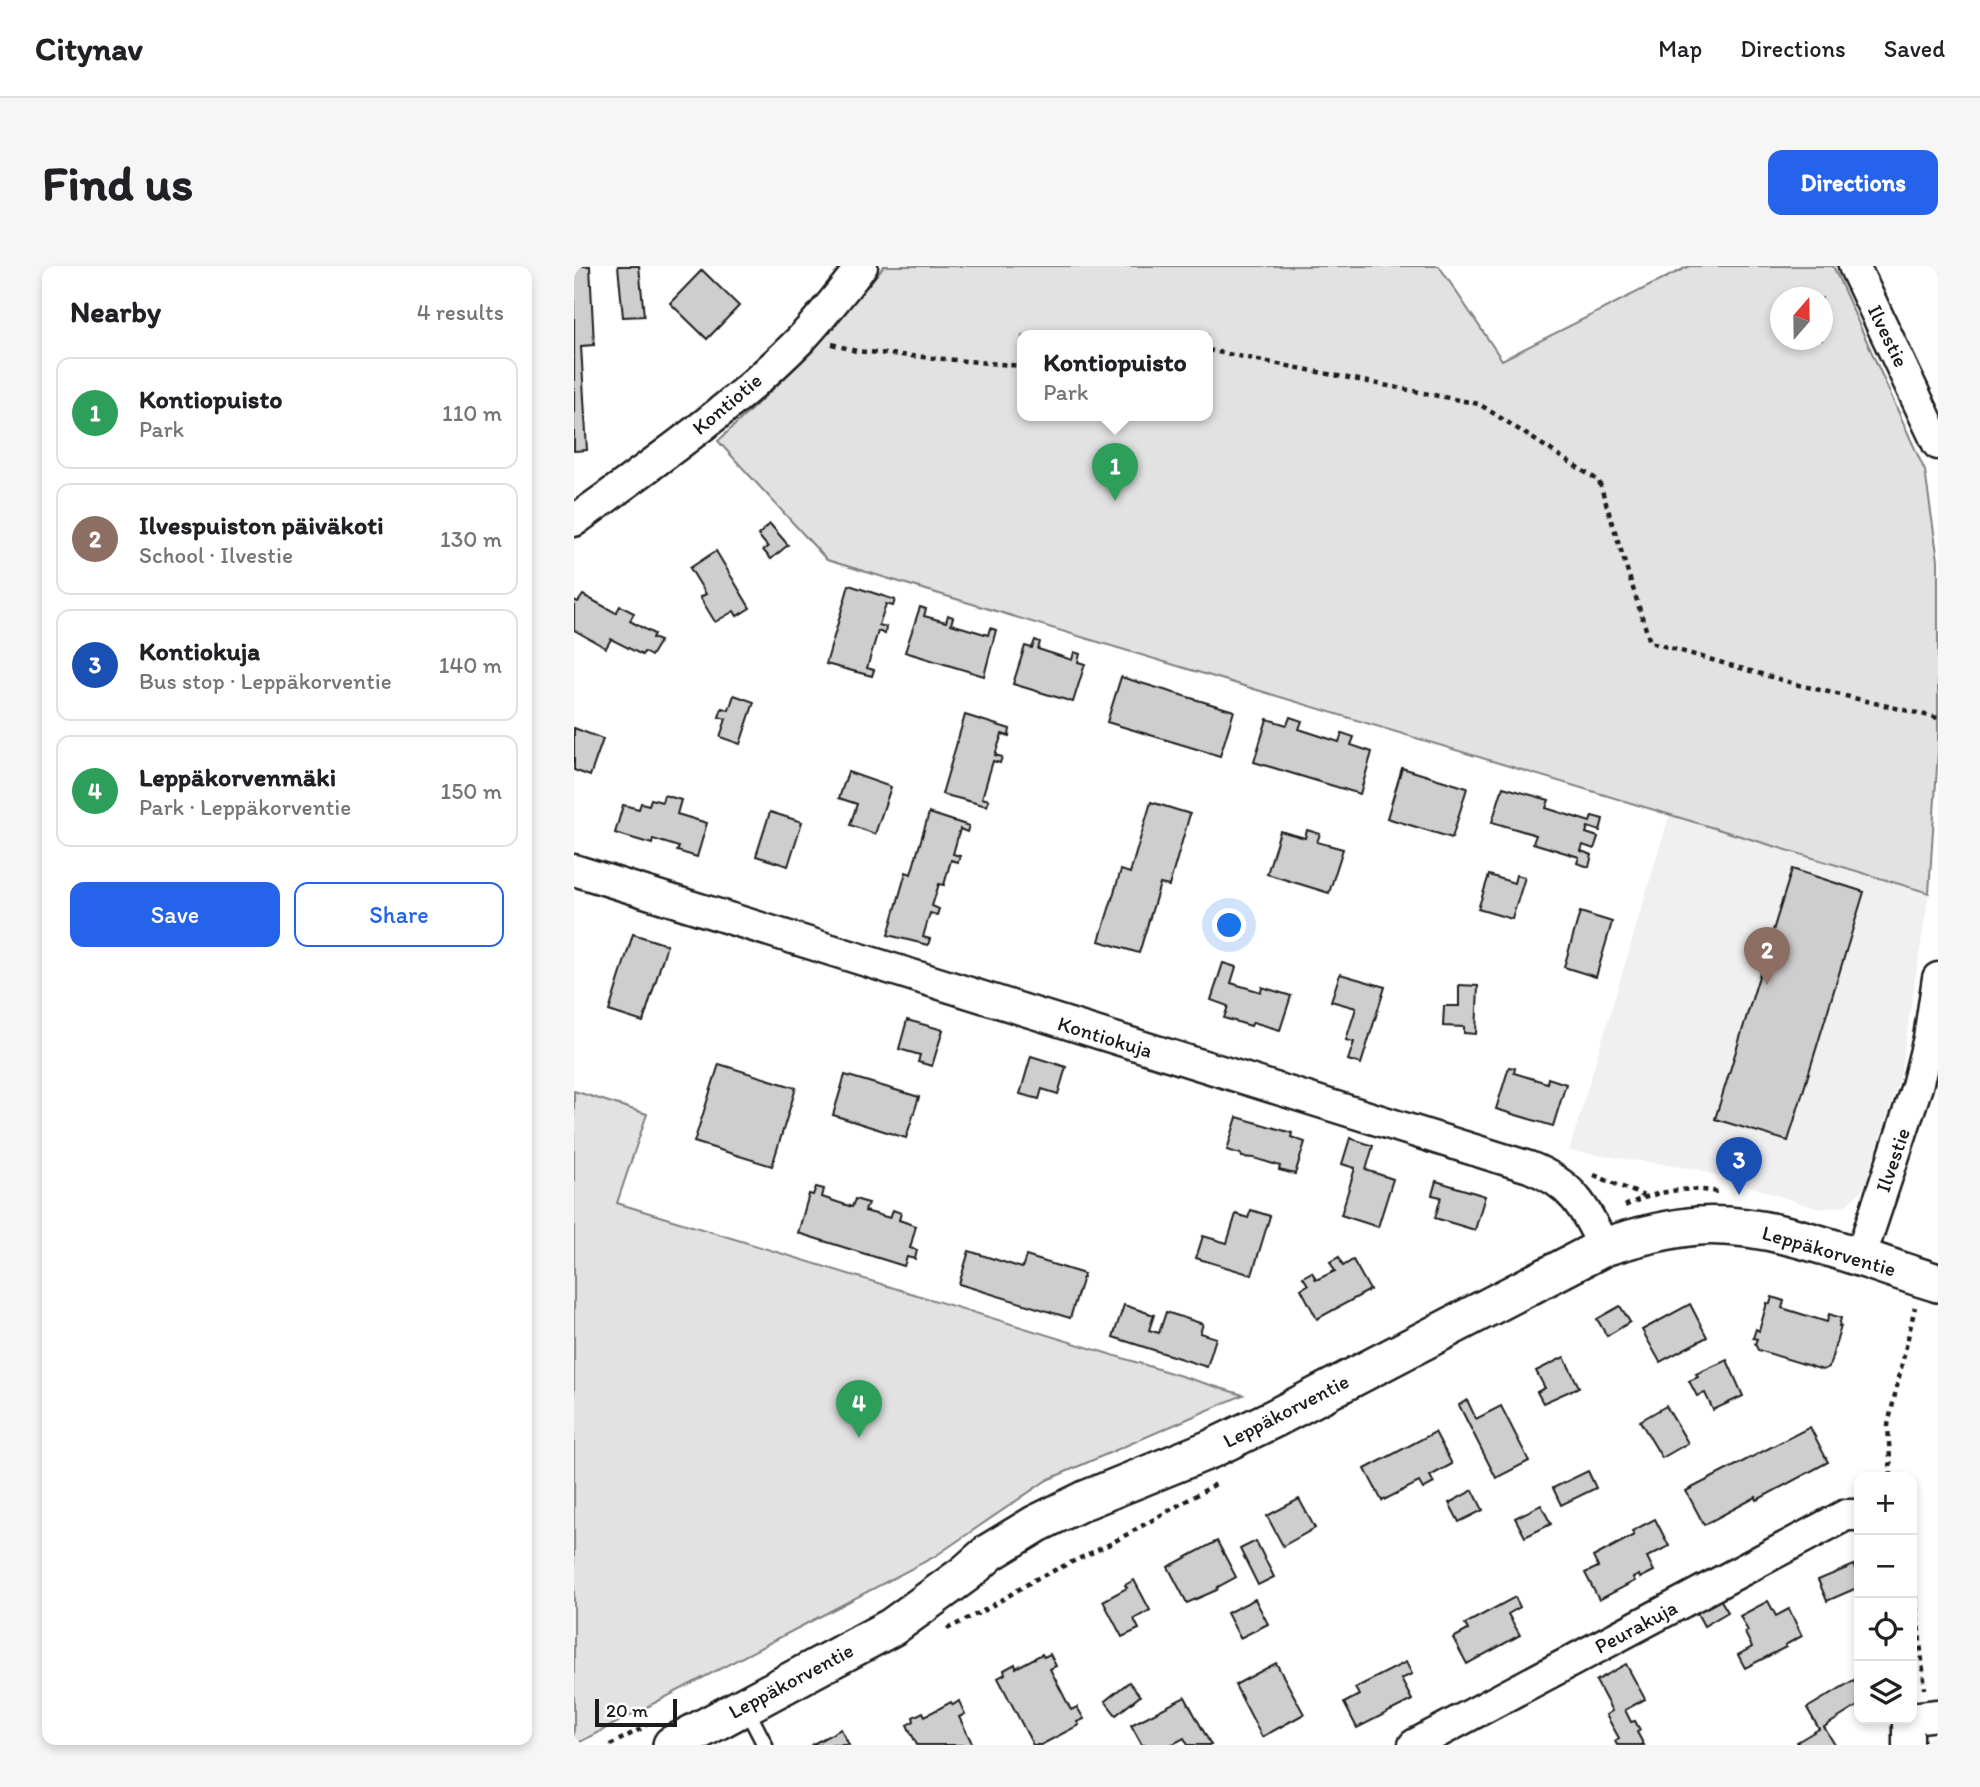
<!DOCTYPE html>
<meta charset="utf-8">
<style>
:root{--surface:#fff;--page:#f6f6f6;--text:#202124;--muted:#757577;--line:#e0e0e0;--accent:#2563eb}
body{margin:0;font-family:Itim,sans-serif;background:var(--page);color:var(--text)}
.controls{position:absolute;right:21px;bottom:21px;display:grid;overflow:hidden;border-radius:14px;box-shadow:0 4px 10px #0003}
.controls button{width:63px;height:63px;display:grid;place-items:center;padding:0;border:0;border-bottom:2px solid var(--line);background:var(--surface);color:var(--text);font:35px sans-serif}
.compass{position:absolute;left:1196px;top:21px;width:63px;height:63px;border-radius:50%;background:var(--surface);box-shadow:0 4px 10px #0003;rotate:20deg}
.scale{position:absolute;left:21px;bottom:18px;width:82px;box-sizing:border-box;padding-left:7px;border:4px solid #1c1c1c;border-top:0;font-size:19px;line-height:24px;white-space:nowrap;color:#1c1c1c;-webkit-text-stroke:5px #fff;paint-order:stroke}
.you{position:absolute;left:656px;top:660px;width:24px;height:24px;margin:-18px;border:5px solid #fff;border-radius:50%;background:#1a73e8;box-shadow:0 0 0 10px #1a73e833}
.badge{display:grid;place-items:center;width:46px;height:46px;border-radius:50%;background:var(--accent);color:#fff;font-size:23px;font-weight:700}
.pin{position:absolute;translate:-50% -58px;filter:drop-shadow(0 2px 4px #0008)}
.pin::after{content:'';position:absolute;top:37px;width:24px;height:21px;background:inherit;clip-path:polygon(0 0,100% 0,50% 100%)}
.popup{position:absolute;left:443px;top:64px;width:196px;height:91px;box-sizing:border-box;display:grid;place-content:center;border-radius:14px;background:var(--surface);filter:drop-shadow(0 2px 5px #0005);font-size:23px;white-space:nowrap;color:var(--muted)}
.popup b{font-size:26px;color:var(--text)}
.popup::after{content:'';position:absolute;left:50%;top:100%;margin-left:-14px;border:14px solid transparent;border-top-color:var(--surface)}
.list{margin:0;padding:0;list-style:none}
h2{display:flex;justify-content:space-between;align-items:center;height:91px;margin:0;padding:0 28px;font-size:30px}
h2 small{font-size:23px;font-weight:400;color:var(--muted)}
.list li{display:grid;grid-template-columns:46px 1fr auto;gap:21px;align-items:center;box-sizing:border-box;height:112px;margin:0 14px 14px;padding:0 14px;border:2px solid var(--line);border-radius:14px}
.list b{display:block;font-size:26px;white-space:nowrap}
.list p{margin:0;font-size:23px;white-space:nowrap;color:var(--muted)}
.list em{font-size:23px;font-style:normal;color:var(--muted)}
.actions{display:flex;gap:14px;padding:21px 28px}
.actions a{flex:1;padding:16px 0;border:2px solid var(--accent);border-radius:14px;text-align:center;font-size:24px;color:var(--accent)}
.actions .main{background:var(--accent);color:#fff}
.icon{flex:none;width:38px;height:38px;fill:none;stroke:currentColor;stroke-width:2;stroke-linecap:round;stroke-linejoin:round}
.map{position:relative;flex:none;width:1364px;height:1479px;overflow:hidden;border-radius:14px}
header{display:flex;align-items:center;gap:42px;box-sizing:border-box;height:98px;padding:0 35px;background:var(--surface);border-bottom:2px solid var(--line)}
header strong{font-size:33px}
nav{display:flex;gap:38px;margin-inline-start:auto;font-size:24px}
.intro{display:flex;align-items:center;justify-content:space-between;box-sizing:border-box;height:168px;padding:0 42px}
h1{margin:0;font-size:49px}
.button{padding:18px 32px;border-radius:14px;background:var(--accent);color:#fff;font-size:24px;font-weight:700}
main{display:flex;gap:42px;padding:0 42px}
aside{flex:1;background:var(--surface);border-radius:14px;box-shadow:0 4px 10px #0003}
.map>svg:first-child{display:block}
</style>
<header>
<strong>Citynav</strong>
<nav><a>Map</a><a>Directions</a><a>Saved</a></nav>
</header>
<div class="intro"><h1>Find us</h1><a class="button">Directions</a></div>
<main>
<aside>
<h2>Nearby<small>4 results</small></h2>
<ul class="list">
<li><span class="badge" style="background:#2e9e5b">1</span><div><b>Kontiopuisto</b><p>Park</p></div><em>110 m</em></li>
<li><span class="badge" style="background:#8d6e63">2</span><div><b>Ilvespuiston päiväkoti</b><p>School · Ilvestie</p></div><em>130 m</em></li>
<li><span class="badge" style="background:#1a4fb4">3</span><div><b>Kontiokuja</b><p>Bus stop · Leppäkorventie</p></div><em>140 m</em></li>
<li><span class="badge" style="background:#2e9e5b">4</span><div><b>Leppäkorvenmäki</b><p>Park · Leppäkorventie</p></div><em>150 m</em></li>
</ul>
<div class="actions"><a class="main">Save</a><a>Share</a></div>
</aside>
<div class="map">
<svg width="1364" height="1479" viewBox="0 0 1364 1479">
<rect width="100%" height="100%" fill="#fff"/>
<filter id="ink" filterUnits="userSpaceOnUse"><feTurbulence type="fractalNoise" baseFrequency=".0143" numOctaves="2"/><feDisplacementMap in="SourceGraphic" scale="14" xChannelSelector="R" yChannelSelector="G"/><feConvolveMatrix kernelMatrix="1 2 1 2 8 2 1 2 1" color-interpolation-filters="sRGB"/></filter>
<g filter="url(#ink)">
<path fill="#f0f0f0" d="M 1096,547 L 1355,627 L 1326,810 L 1290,922 L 1271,940 L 1245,943 L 1123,903 L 995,885 Z"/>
<g fill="#e2e2e2" stroke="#7f7f7f" stroke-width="2" fill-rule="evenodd">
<path d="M 310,0 L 865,0 L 928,94 L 1115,0 L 1259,0 L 1351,205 L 1364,294 L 1364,485 L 1355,627 L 253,294 L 144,175 L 238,86 ZM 1206,32 L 1248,32 L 1248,74 L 1206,74 ZM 448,69 L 634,69 L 634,149 L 448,149 Z"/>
<path d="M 0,825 L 73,848 L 43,937 L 669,1129 L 473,1214 L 360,1291 L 0,1479 Z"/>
</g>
<g fill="#cecece" stroke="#1c1c1c" stroke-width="2">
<path d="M 0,0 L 16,0 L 20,79 L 7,80 L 13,184 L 0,185 Z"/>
<path d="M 44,0 L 65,0 L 70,50 L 49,51 Z"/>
<path d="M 128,4 L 165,40 L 133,73 L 96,37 Z"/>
<path d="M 196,258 L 214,279 L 197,293 L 189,284 L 194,281 L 184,269 Z"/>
<path d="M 142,285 L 176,342 L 163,350 L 160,345 L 141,356 L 126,331 L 132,328 L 116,302 Z"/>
<path d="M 275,319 L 321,334 L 319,340 L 312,338 L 305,359 L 312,361 L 311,368 L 304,365 L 293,402 L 300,404 L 298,410 L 252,398 Z"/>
<path d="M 9,329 L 42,347 L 46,340 L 60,347 L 56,355 L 80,368 L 78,372 L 86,375 L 77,390 L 70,386 L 68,389 L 37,373 L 32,382 L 0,364 L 0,334 L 4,336 Z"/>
<path d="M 346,341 L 352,343 L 350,350 L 372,356 L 374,349 L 379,351 L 377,358 L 414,369 L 416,362 L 422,364 L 410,410 L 331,386 Z"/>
<path d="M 461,374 L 466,376 L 464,383 L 498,394 L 500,386 L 506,388 L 504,396 L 511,398 L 499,436 L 439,418 L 451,380 L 458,382 Z"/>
<path d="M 547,411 L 660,445 L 646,490 L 533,456 Z"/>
<path d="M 160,429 L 180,436 L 166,478 L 146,471 L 152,453 L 145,451 L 148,442 L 155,444 Z"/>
<path d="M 391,449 L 436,463 L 435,470 L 428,468 L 421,489 L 428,491 L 426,497 L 419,495 L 408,532 L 415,534 L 413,540 L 368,528 Z"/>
<path d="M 716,451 L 728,455 L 725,463 L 765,476 L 768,467 L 780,471 L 777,479 L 798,486 L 786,528 L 680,496 L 693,453 L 713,459 Z"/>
<path d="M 0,462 L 29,473 L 16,510 L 0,504 Z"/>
<path d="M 828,502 L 893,522 L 878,572 L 813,552 Z"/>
<path d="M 274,506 L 317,521 L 301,568 L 276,559 L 283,538 L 265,532 Z"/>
<path d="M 929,521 L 975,534 L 972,542 L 1016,556 L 1018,550 L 1029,553 L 1026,565 L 1014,561 L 1012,567 L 1024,571 L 1020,583 L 1009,579 L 1007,585 L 1018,589 L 1015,601 L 1003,597 L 1005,591 L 959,577 L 962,569 L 918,556 Z"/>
<path d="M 90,529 L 107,534 L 103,548 L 133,557 L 123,591 L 103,585 L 105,581 L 79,573 L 78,578 L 41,567 L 49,539 L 65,543 L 67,537 L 75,539 L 77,533 L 88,536 Z"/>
<path d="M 577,536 L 616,548 L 595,620 L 586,618 L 565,687 L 525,675 L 547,604 L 556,607 Z"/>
<path d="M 196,546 L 228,556 L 214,600 L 182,590 Z"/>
<path d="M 355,547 L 395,560 L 393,566 L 386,563 L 379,588 L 386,590 L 384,596 L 377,594 L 370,619 L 365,618 L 358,640 L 365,643 L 363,649 L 356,647 L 349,671 L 356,673 L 354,679 L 314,669 L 332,606 L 337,608 Z"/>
<path d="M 733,564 L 746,568 L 743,576 L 769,583 L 755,627 L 693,608 L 706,565 L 731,572 Z"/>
<path d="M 1218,603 L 1290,626 L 1214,875 L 1141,853 Z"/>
<path d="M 915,609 L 940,617 L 942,609 L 951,611 L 938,653 L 904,643 Z"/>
<path d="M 1006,646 L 1038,656 L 1022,711 L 990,701 Z"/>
<path d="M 59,668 L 93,679 L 69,756 L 35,745 Z"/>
<path d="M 649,697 L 662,701 L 657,717 L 687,726 L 688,721 L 717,730 L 706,764 L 679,756 L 677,760 L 650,752 L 654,740 L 637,734 Z"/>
<path d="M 766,708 L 811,721 L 787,798 L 774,794 L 780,776 L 772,774 L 782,742 L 757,735 Z"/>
<path d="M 885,719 L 904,720 L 902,768 L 890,767 L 890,761 L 869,760 L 870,740 L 885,740 Z"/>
<path d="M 333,754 L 369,764 L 358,800 L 344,796 L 346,789 L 325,783 Z"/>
<path d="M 457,790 L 492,801 L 484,828 L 468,823 L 465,833 L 446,828 Z"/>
<path d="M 145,798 L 222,822 L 198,900 L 120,876 Z"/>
<path d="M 935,801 L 941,802 L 940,807 L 973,817 L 974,812 L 992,818 L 979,860 L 922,843 Z"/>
<path d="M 271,809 L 345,831 L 332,872 L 259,849 Z"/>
<path d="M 663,851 L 718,867 L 717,871 L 731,876 L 721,908 L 705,904 L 706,900 L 680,892 L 668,891 L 667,888 L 653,884 Z"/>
<path d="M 776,872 L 799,880 L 792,904 L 819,913 L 804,961 L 767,949 L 781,902 L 768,898 Z"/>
<path d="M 862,915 L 911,930 L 901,964 L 861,952 L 867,931 L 858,929 Z"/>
<path d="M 242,921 L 250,923 L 248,931 L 278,941 L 281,933 L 294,937 L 291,945 L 316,952 L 319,944 L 327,947 L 325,954 L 342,960 L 336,982 L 343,984 L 341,993 L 333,991 L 330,1000 L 224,967 L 235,928 L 239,929 Z"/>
<path d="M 677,944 L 696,950 L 678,1009 L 622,992 L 629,970 L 653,977 L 662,948 L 674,952 Z"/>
<path d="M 395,985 L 448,1002 L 452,990 L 510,1008 L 496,1052 L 385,1018 Z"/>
<path d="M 765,991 L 769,1000 L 779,994 L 796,1024 L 743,1053 L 727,1023 L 734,1019 L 729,1011 L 738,1006 L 742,1014 L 761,1005 L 756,996 Z"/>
<path d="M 1198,1031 L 1210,1035 L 1208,1042 L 1253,1056 L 1255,1048 L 1267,1052 L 1265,1060 L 1267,1060 L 1255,1101 L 1249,1104 L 1184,1084 L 1181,1078 L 1183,1073 L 1179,1072 L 1182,1063 L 1185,1065 L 1193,1037 L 1196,1038 Z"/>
<path d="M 1116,1038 L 1133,1071 L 1086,1096 L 1068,1064 Z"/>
<path d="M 550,1039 L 580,1049 L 575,1064 L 585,1067 L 592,1046 L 629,1058 L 626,1067 L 642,1072 L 633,1101 L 539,1071 Z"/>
<path d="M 1046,1040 L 1056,1056 L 1033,1070 L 1023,1053 Z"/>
<path d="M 990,1091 L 1005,1121 L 969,1137 L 963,1126 L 971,1122 L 962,1105 Z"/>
<path d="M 1153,1094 L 1169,1130 L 1139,1144 L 1131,1127 L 1123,1130 L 1115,1115 L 1124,1111 L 1122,1108 Z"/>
<path d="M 893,1134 L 902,1153 L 927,1140 L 955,1195 L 922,1212 L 885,1139 Z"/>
<path d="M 1092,1140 L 1114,1177 L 1088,1192 L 1066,1155 Z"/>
<path d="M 1236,1161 L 1254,1196 L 1183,1234 L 1182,1231 L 1130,1259 L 1112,1225 Z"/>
<path d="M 861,1166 L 878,1198 L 856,1210 L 860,1217 L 849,1223 L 845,1216 L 808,1235 L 791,1203 Z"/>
<path d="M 1014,1205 L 1022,1222 L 987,1239 L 979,1222 Z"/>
<path d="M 899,1224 L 909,1244 L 885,1256 L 875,1237 Z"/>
<path d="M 725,1233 L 741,1262 L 709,1280 L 693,1250 Z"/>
<path d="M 967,1239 L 977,1258 L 951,1271 L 941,1252 Z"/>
<path d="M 1081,1253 L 1095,1280 L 1073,1291 L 1080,1305 L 1066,1312 L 1065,1309 L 1059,1312 L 1061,1315 L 1025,1334 L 1011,1307 L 1024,1301 L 1019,1291 L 1060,1269 L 1058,1265 Z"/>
<path d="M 643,1275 L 662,1311 L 644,1321 L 643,1324 L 613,1337 L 594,1301 Z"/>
<path d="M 682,1275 L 700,1311 L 684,1319 L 666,1283 Z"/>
<path d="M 1280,1299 L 1285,1310 L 1285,1321 L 1253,1335 L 1244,1314 Z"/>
<path d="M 560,1314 L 576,1344 L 560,1353 L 565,1363 L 548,1371 L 529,1335 L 553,1322 L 551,1319 Z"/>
<path d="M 941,1331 L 946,1341 L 934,1348 L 946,1369 L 893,1398 L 879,1372 L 894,1364 L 891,1358 Z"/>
<path d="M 681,1333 L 694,1358 L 666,1372 L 653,1347 Z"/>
<path d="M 1146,1333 L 1154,1346 L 1130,1360 L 1123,1347 Z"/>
<path d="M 1194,1335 L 1202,1350 L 1215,1343 L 1228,1370 L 1211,1379 L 1212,1381 L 1171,1402 L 1164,1389 L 1178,1381 L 1171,1367 L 1174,1365 L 1166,1350 Z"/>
<path d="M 468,1388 L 470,1391 L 476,1388 L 482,1400 L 476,1403 L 497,1444 L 503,1441 L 510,1453 L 503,1456 L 505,1459 L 467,1479 L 459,1479 L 424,1412 L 431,1408 L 430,1404 L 441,1398 L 442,1402 Z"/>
<path d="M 832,1396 L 838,1408 L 827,1413 L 838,1434 L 783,1462 L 770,1437 L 785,1429 L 781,1422 Z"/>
<path d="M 702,1397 L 730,1448 L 688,1471 L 661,1419 Z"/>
<path d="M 1052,1398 L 1071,1433 L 1051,1444 L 1057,1456 L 1061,1455 L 1066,1464 L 1063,1466 L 1070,1479 L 1043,1479 L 1041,1475 L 1045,1472 L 1032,1449 L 1038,1445 L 1022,1415 Z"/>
<path d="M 1280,1414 L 1285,1423 L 1285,1439 L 1250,1461 L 1261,1479 L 1225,1479 L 1223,1476 L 1245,1463 L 1233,1442 Z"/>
<path d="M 555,1416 L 566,1430 L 542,1449 L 531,1435 Z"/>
<path d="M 611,1431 L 637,1479 L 614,1479 L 610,1472 L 597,1479 L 568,1479 L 557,1459 Z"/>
<path d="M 385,1435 L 391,1448 L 385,1451 L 399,1479 L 343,1479 L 333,1459 L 340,1455 L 339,1451 L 349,1446 L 351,1450 L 377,1436 L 379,1439 Z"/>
<path d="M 267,1463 L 275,1479 L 237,1479 Z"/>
</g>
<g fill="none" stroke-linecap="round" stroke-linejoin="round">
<g stroke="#1c1c1c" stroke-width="19">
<path id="service" d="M 171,1440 L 191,1479"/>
</g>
<g stroke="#1c1c1c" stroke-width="35">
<g id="minor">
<path d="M 1280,0 L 1364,178"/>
<path d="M 0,255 C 78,198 158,143 226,74 C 248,51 268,25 288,0"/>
<path d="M 0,604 L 955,901 C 999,918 1010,941 1030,981"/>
<path d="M 1286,992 L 1343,820 L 1355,772 L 1364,712"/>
<path d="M 1338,1452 L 1364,1449"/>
<path d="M 1334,1453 L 1334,1479"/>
<path d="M 840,1479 L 1272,1249 L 1285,1249"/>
</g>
</g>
<g stroke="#1c1c1c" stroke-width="42">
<path id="tertiary" d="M 98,1479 L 318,1361 L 391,1308 L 416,1286 L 462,1258 L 511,1234 L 637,1183 L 701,1152 L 1030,981 C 1061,971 1092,963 1124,960 C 1203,955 1290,995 1364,1017"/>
</g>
<g stroke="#1c1c1c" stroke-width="4.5" stroke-dasharray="5 5" stroke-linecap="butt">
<path d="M 258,78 L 282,85 L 448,100"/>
<path d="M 634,84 L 905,138 L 1025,215 L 1076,376 L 1225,419 L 1364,452"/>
<path d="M 1020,909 L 1070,930"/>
<path d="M 1051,940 C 1081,925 1112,920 1144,926"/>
<path d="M 1317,1211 L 1314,1159 L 1341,1041"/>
<path d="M 1338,1301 L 1351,1423"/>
<path d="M 373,1363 L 411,1344 L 462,1313 L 536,1278 L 642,1218"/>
<path d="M 36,1479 L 72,1460"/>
</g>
<use href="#service" stroke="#fff" stroke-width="14"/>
<use href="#minor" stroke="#fff" stroke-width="30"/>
<use href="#tertiary" stroke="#fff" stroke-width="37"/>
</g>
</g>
<g text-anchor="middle" stroke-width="5" stroke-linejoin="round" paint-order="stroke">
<g font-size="21" fill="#1c1c1c" stroke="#fff">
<text transform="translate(1314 70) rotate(64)" y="7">Ilvestie</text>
<text transform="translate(153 138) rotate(-40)" y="7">Kontiotie</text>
<text transform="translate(531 771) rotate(17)" y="7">Kontiokuja</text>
<text transform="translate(1319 894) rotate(-71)" y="7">Ilvestie</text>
<text transform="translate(1255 985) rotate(16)" y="7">Leppäkorventie</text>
<text transform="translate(712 1145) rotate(-27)" y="7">Leppäkorventie</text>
<text transform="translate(1062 1361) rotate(-28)" y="7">Peurakuja</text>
<text transform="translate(217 1415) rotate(-28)" y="7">Leppäkorventie</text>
</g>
</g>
</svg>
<div class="controls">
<button>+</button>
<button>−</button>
<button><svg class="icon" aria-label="locate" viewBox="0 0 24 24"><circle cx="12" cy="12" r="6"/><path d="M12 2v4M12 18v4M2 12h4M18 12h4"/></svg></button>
<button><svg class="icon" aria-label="layers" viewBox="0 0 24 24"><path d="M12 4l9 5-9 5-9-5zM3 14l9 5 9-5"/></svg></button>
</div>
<svg class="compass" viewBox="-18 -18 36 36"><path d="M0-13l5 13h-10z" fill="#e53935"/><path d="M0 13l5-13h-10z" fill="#757577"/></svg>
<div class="scale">20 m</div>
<div class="you"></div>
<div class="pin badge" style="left:541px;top:235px;background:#2e9e5b">1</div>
<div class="popup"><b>Kontiopuisto</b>Park</div>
<div class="pin badge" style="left:1193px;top:719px;background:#8d6e63">2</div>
<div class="pin badge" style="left:1165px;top:929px;background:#1a4fb4">3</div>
<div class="pin badge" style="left:285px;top:1172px;background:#2e9e5b">4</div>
</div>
</main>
